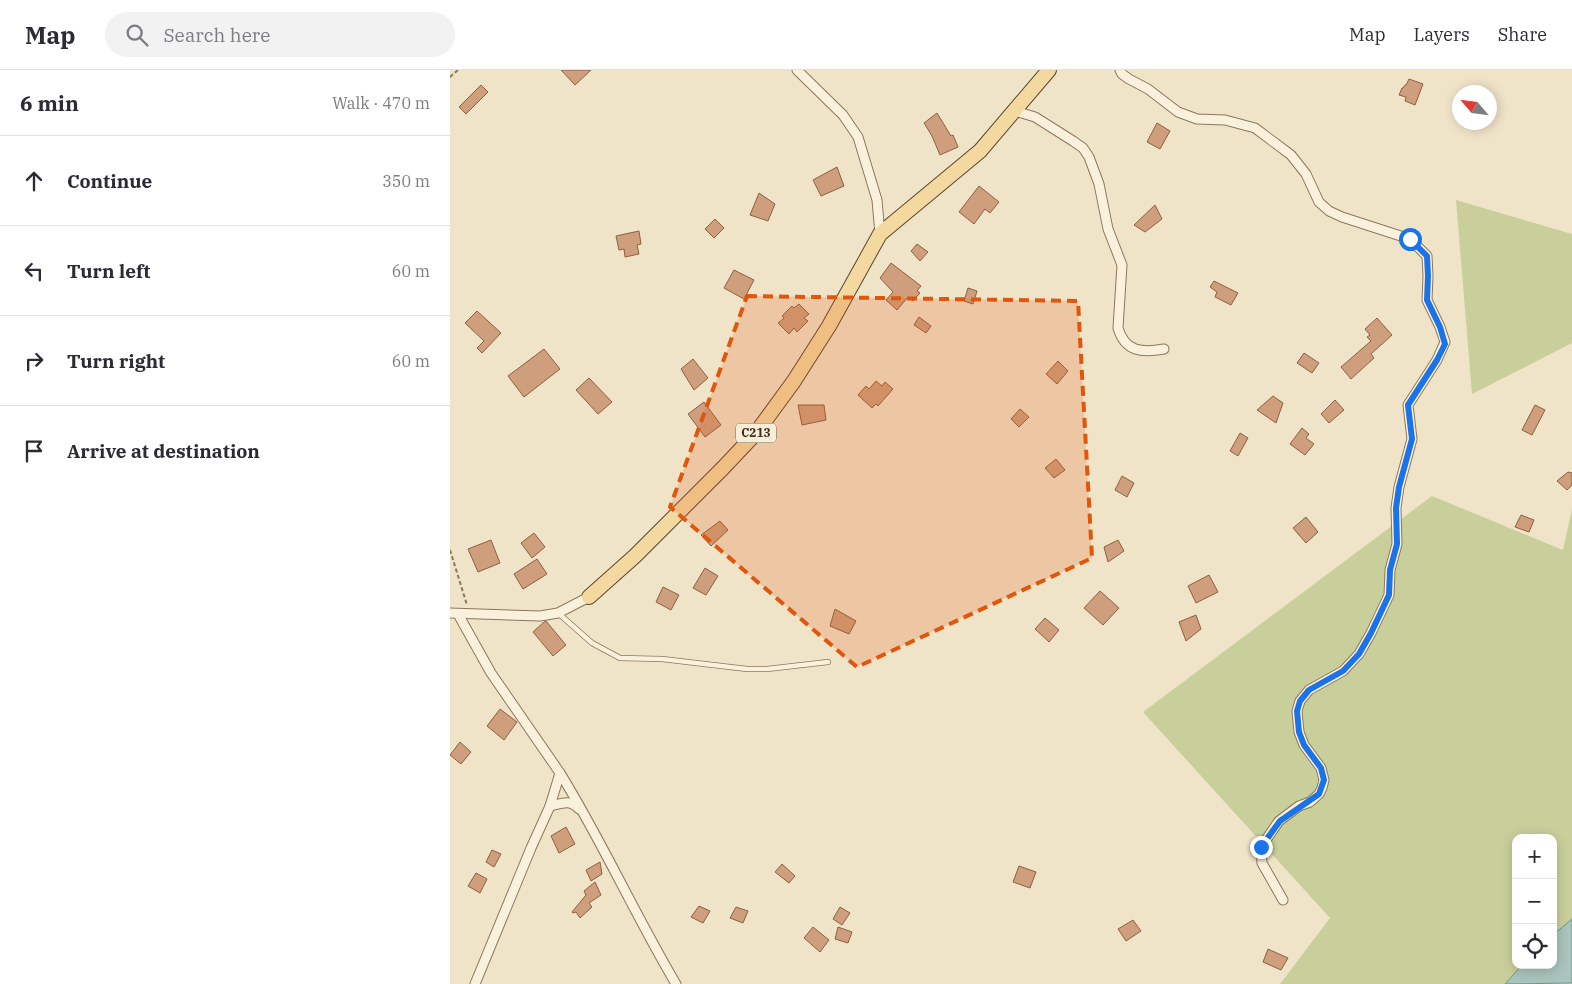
<!DOCTYPE html>
<meta charset="utf-8">
<style>
:root{--surface:#fff;--page:#f2f2f3;--text:#2b2b33;--muted:#7c7c81;--line:#e1e1e2}
body{margin:0;font-family:"IBM Plex Serif",serif;background:var(--page);color:var(--text)}
.controls{position:absolute;right:15px;bottom:15px;display:grid;overflow:hidden;border-radius:10px;box-shadow:0 2px 12px #0003}
.controls button{width:45px;height:45px;display:grid;place-items:center;padding:0;border:0;border-bottom:1px solid var(--line);background:var(--surface);color:var(--text);font:25px sans-serif}
.compass{position:absolute;left:1002px;top:15px;width:45px;height:45px;border-radius:50%;background:var(--surface);box-shadow:0 2px 12px #0003;rotate:298deg}
.stop{position:absolute;width:15px;height:15px;margin:-11px;border:4px solid #1a73e8;border-radius:50%;background:#fff}
.stop.end{background:#1a73e8;border-color:#fff;box-shadow:0 1px 5px #0008}
.list{margin:0;padding:0;list-style:none}
h2{display:flex;justify-content:space-between;align-items:center;height:65px;margin:0;padding:0 20px;font-size:21px}
h2 small{font-size:16px;font-weight:400;color:var(--muted)}
.list li{display:grid;grid-template-columns:32px 1fr auto;gap:15px;align-items:center;box-sizing:border-box;height:90px;padding:0 20px;border-top:1px solid var(--line)}
.list b{display:block;font-size:19px;white-space:nowrap}
.list em{font-size:16px;font-style:normal;color:var(--muted)}
.icon{flex:none;width:28px;height:28px;fill:none;stroke:currentColor;stroke-width:2;stroke-linecap:round;stroke-linejoin:round}
.map{position:relative;flex:none;width:1122px;height:914px;overflow:hidden}
header{display:flex;align-items:center;gap:30px;box-sizing:border-box;height:70px;padding:0 25px;background:var(--surface);border-bottom:1px solid var(--line)}
header strong{font-size:24px}
nav{display:flex;gap:28px;margin-inline-start:auto;font-size:18px}
.search{width:350px;height:45px;background:var(--page);display:flex;align-items:center;gap:12px;box-sizing:border-box;padding:0 18px;border-radius:28px;color:var(--muted);font-size:19px}
main{display:flex}
aside{flex:1;background:var(--surface)}
.map>svg:first-child{display:block}
</style>
<header>
<strong>Map</strong>
<div class="search"><svg class="icon" aria-label="search" viewBox="0 0 24 24"><circle cx="10" cy="10" r="6"/><path d="M15 15l6 6"/></svg>Search here</div>
<nav><a>Map</a><a>Layers</a><a>Share</a></nav>
</header>
<main>
<aside>
<h2>6 min<small>Walk · 470 m</small></h2>
<ul class="list">
<li><svg class="icon" aria-label="ahead" viewBox="0 0 24 24"><path d="M12 20V5M6 11l6-6 6 6"/></svg><div><b>Continue</b></div><em>350 m</em></li>
<li><svg class="icon" aria-label="left" viewBox="0 0 24 24"><path d="M17 20v-9H6M10 6l-5 5 5 5"/></svg><div><b>Turn left</b></div><em>60 m</em></li>
<li><svg class="icon" aria-label="right" viewBox="0 0 24 24"><path d="M7 20v-9h11M14 6l5 5-5 5"/></svg><div><b>Turn right</b></div><em>60 m</em></li>
<li><svg class="icon" aria-label="arrive" viewBox="0 0 24 24"><path d="M6 21V4h12l-3 4 3 4H6"/></svg><div><b>Arrive at destination</b></div></li>
</ul>
</aside>
<div class="map">
<svg width="1122" height="914" viewBox="0 0 1122 914">
<rect width="100%" height="100%" fill="#f0e4c8"/>
<g fill="#c9cf9b">
<path d="M 1006,130 L 1122,164 L 1122,273 L 1022,324 Z"/>
<path d="M 982,426 L 1113,480 L 1122,439 L 1122,849 L 1103,865 L 1103,768 L 1066,768 L 1066,895 L 1072,895 L 1055,914 L 830,914 L 880,848 L 693,642 Z"/>
</g>
<path fill="#a9c4bc" stroke="#6f938a" d="M 1122,849 L 1122,913 L 1055,914 L 1072,895 L 1103,895 L 1103,865 Z"/>
<g fill="#cf9f7d" stroke="#8d5f41">
<path d="M 111,0 L 141,0 L 125,15 Z"/>
<path d="M 959,9 L 973,14 L 965,35 L 955,31 L 956,27 L 949,25 L 952,18 L 953,18 L 955,15 L 956,15 Z"/>
<path d="M 31,15 L 38,22 L 16,44 L 9,37 Z"/>
<path d="M 487,43 L 501,66 L 503,65 L 508,77 L 490,85 L 482,66 L 474,53 Z"/>
<path d="M 707,53 L 720,61 L 710,79 L 697,72 Z"/>
<path d="M 387,97 L 394,116 L 371,126 L 363,110 Z"/>
<path d="M 529,116 L 549,132 L 540,143 L 535,139 L 524,154 L 509,142 Z"/>
<path d="M 309,123 L 325,134 L 318,151 L 300,145 Z"/>
<path d="M 705,135 L 712,149 L 695,162 L 684,155 Z"/>
<path d="M 265,149 L 274,158 L 264,168 L 255,159 Z"/>
<path d="M 189,161 L 191,174 L 187,175 L 189,184 L 175,187 L 174,179 L 169,180 L 166,166 Z"/>
<path d="M 467,174 L 478,182 L 470,191 L 461,181 Z"/>
<path d="M 441,193 L 471,216 L 467,221 L 470,223 L 463,231 L 458,227 L 447,240 L 436,230 L 443,222 L 430,208 Z"/>
<path d="M 284,200 L 304,210 L 294,229 L 274,218 Z"/>
<path d="M 764,211 L 788,223 L 781,235 L 765,227 L 767,222 L 760,217 Z"/>
<path d="M 518,218 L 527,221 L 523,234 L 514,231 Z"/>
<path d="M 349,234 L 359,244 L 354,248 L 358,251 L 347,262 L 344,258 L 339,264 L 328,253 L 334,248 L 332,246 L 342,236 L 344,238 Z"/>
<path d="M 27,241 L 51,263 L 32,283 L 27,278 L 34,271 L 15,253 Z"/>
<path d="M 469,247 L 481,256 L 476,263 L 464,255 Z"/>
<path d="M 927,248 L 942,265 L 921,284 L 924,288 L 901,309 L 891,297 L 921,271 L 917,267 L 920,265 L 915,259 Z"/>
<path d="M 94,279 L 110,299 L 74,327 L 58,306 Z"/>
<path d="M 854,283 L 869,293 L 862,303 L 847,293 Z"/>
<path d="M 243,289 L 258,308 L 244,320 L 231,299 Z"/>
<path d="M 608,291 L 618,301 L 607,314 L 596,304 Z"/>
<path d="M 139,308 L 162,332 L 148,344 L 126,320 Z"/>
<path d="M 426,311 L 432,316 L 435,312 L 443,319 L 428,336 L 426,334 L 422,338 L 408,325 L 416,316 L 419,319 Z"/>
<path d="M 823,326 L 833,333 L 826,353 L 807,340 Z"/>
<path d="M 885,330 L 894,340 L 879,353 L 871,344 Z"/>
<path d="M 254,332 L 271,355 L 255,367 L 238,344 Z"/>
<path d="M 348,335 L 374,335 L 376,350 L 352,355 Z"/>
<path d="M 1085,335 L 1095,340 L 1082,365 L 1072,360 Z"/>
<path d="M 570,339 L 579,347 L 569,357 L 561,349 Z"/>
<path d="M 852,358 L 859,364 L 856,368 L 864,374 L 855,385 L 840,374 Z"/>
<path d="M 790,363 L 798,368 L 788,386 L 780,381 Z"/>
<path d="M 606,389 L 615,400 L 604,408 L 595,398 Z"/>
<path d="M 1118,402 L 1122,403 L 1122,415 L 1117,420 L 1107,411 Z"/>
<path d="M 672,406 L 684,413 L 677,427 L 665,420 Z"/>
<path d="M 1071,445 L 1084,450 L 1079,462 L 1065,457 Z"/>
<path d="M 856,447 L 868,462 L 856,473 L 843,458 Z"/>
<path d="M 270,451 L 278,460 L 261,476 L 251,465 Z"/>
<path d="M 84,463 L 95,477 L 82,488 L 71,473 Z"/>
<path d="M 41,470 L 50,493 L 28,502 L 18,479 Z"/>
<path d="M 668,470 L 674,481 L 658,492 L 654,477 Z"/>
<path d="M 87,489 L 97,504 L 73,519 L 64,504 Z"/>
<path d="M 255,498 L 268,506 L 256,525 L 243,518 Z"/>
<path d="M 759,505 L 768,522 L 746,533 L 738,516 Z"/>
<path d="M 213,517 L 229,525 L 221,540 L 206,532 Z"/>
<path d="M 650,521 L 669,538 L 653,555 L 634,538 Z"/>
<path d="M 385,539 L 406,551 L 399,564 L 380,556 Z"/>
<path d="M 746,545 L 751,559 L 736,571 L 729,552 Z"/>
<path d="M 595,548 L 609,560 L 599,572 L 585,559 Z"/>
<path d="M 96,551 L 116,575 L 103,586 L 83,562 L 94,552 Z"/>
<path d="M 50,639 L 67,652 L 54,670 L 37,656 Z"/>
<path d="M 10,672 L 21,682 L 11,694 L 0,685 Z"/>
<path d="M 116,757 L 125,774 L 109,783 L 101,766 Z"/>
<path d="M 42,780 L 51,784 L 44,797 L 36,792 Z"/>
<path d="M 150,792 L 152,804 L 141,811 L 136,800 Z"/>
<path d="M 332,794 L 345,806 L 339,813 L 325,802 Z"/>
<path d="M 569,796 L 586,802 L 580,818 L 563,812 Z"/>
<path d="M 26,803 L 37,809 L 30,823 L 18,816 Z"/>
<path d="M 145,812 L 151,825 L 139,833 L 142,837 L 130,848 L 126,842 L 123,843 L 122,842 L 136,825 L 134,821 Z"/>
<path d="M 249,836 L 260,841 L 253,853 L 241,847 Z"/>
<path d="M 286,837 L 298,841 L 293,853 L 280,848 Z"/>
<path d="M 390,837 L 400,843 L 392,855 L 383,849 Z"/>
<path d="M 683,850 L 691,861 L 676,871 L 668,859 Z"/>
<path d="M 363,857 L 379,870 L 370,882 L 354,868 Z"/>
<path d="M 388,857 L 402,862 L 398,873 L 385,869 Z"/>
<path d="M 818,879 L 838,888 L 831,900 L 813,892 Z"/>
</g>
<g fill="none" stroke-linecap="round" stroke-linejoin="round">
<g stroke="#8d765c" stroke-width="6">
<path id="lane" d="M 108,543 L 142,573 L 170,588 L 212,589 L 297,599 L 317,599 L 378,592"/>
</g>
<g stroke="#8d765c" stroke-width="11">
<g id="street">
<path d="M 347,0 L 393,45 L 408,67 L 427,130 L 430,164"/>
<path d="M 670,0 L 672,4 L 679,9 L 698,19 L 728,42 L 747,49 L 775,50 L 805,58 L 841,85 L 856,104 L 869,132 L 879,141 L 892,147 L 960,169 L 977,186 L 978,206 L 977,230 L 990,257 L 995,272 L 987,290 L 958,335 L 962,369 L 949,417 L 946,438 L 947,474 L 940,500 L 939,525 L 921,563 L 909,584 L 893,601 L 859,620 L 850,631 L 847,641 L 849,662 L 854,675 L 871,698 L 874,710 L 872,718 L 869,724 L 860,732 L 849,736 L 829,751 L 811,777 L 812,793 L 833,830"/>
<path d="M 565,41 L 585,47 L 623,71 L 633,78 L 639,87 L 649,114 L 658,159 L 672,195 L 668,258 C 675,282 692,283 714,279"/>
<path d="M 0,543 L 90,546 L 108,543 L 139,527"/>
<path d="M 8,544 L 41,603 L 110,703 L 100,736 L 81,778 L 25,914"/>
<path d="M 110,703 C 152,771 185,845 226,914"/>
<path d="M 100,736 C 113,733 120,729 129,739"/>
</g>
</g>
<g stroke="#5b4430" stroke-width="16">
<path id="primary" d="M 139,527 L 185,486 L 273,398 L 306,363 L 344,311 L 379,256 L 430,164 L 530,81 L 599,0"/>
</g>
<g stroke="#8d765c" stroke-width="2" stroke-dasharray="4 2.5" stroke-linecap="butt">
<path d="M 0,7 L 8,0"/>
<path d="M 0,480 L 17,535"/>
</g>
<use href="#lane" stroke="#faf1dc" stroke-width="4.5"/>
<use href="#street" stroke="#faf1dc" stroke-width="9"/>
<use href="#primary" stroke="#f3d9a0" stroke-width="14"/>
</g>
<g fill="none" stroke-linecap="round" stroke-linejoin="round">
<path stroke="#1a73e8" stroke-width="6" d="M 811,777 L 830,751 L 869,724 L 874,710 L 871,698 L 854,675 L 849,662 L 847,641 L 850,631 L 859,620 L 893,601 L 909,584 L 921,563 L 939,525 L 940,500 L 947,474 L 946,438 L 949,417 L 962,369 L 958,335 L 987,290 L 995,274 L 990,257 L 977,230 L 978,206 L 977,186 L 960,169"/>
</g>
<path fill="#df570d" fill-opacity="0.2" stroke="#df570d" stroke-width="4" stroke-dasharray="10 6" stroke-linejoin="round" d="M 297,226 L 628,231 L 642,488 L 407,597 L 220,437 Z"/>
<g text-anchor="middle" stroke-width="4" stroke-linejoin="round" paint-order="stroke">
<rect fill="#f7eed8" stroke="#756857" stroke-width="1" x="286" y="353.5" width="40" height="19" rx="4"/>
<g font-size="12" font-weight="bold" fill="#3d2e20">
<text x="306" y="367">C213</text>
</g>
</g>
</svg>
<div class="controls">
<button>+</button>
<button>−</button>
<button><svg class="icon" aria-label="locate" viewBox="0 0 24 24"><circle cx="12" cy="12" r="6"/><path d="M12 2v4M12 18v4M2 12h4M18 12h4"/></svg></button>
</div>
<svg class="compass" viewBox="-18 -18 36 36"><path d="M0-13l5 13h-10z" fill="#e53935"/><path d="M0 13l5-13h-10z" fill="#7c7c81"/></svg>
<div class="stop" style="left:960px;top:169px"></div>
<div class="stop end" style="left:811px;top:777px"></div>
</div>
</main>
